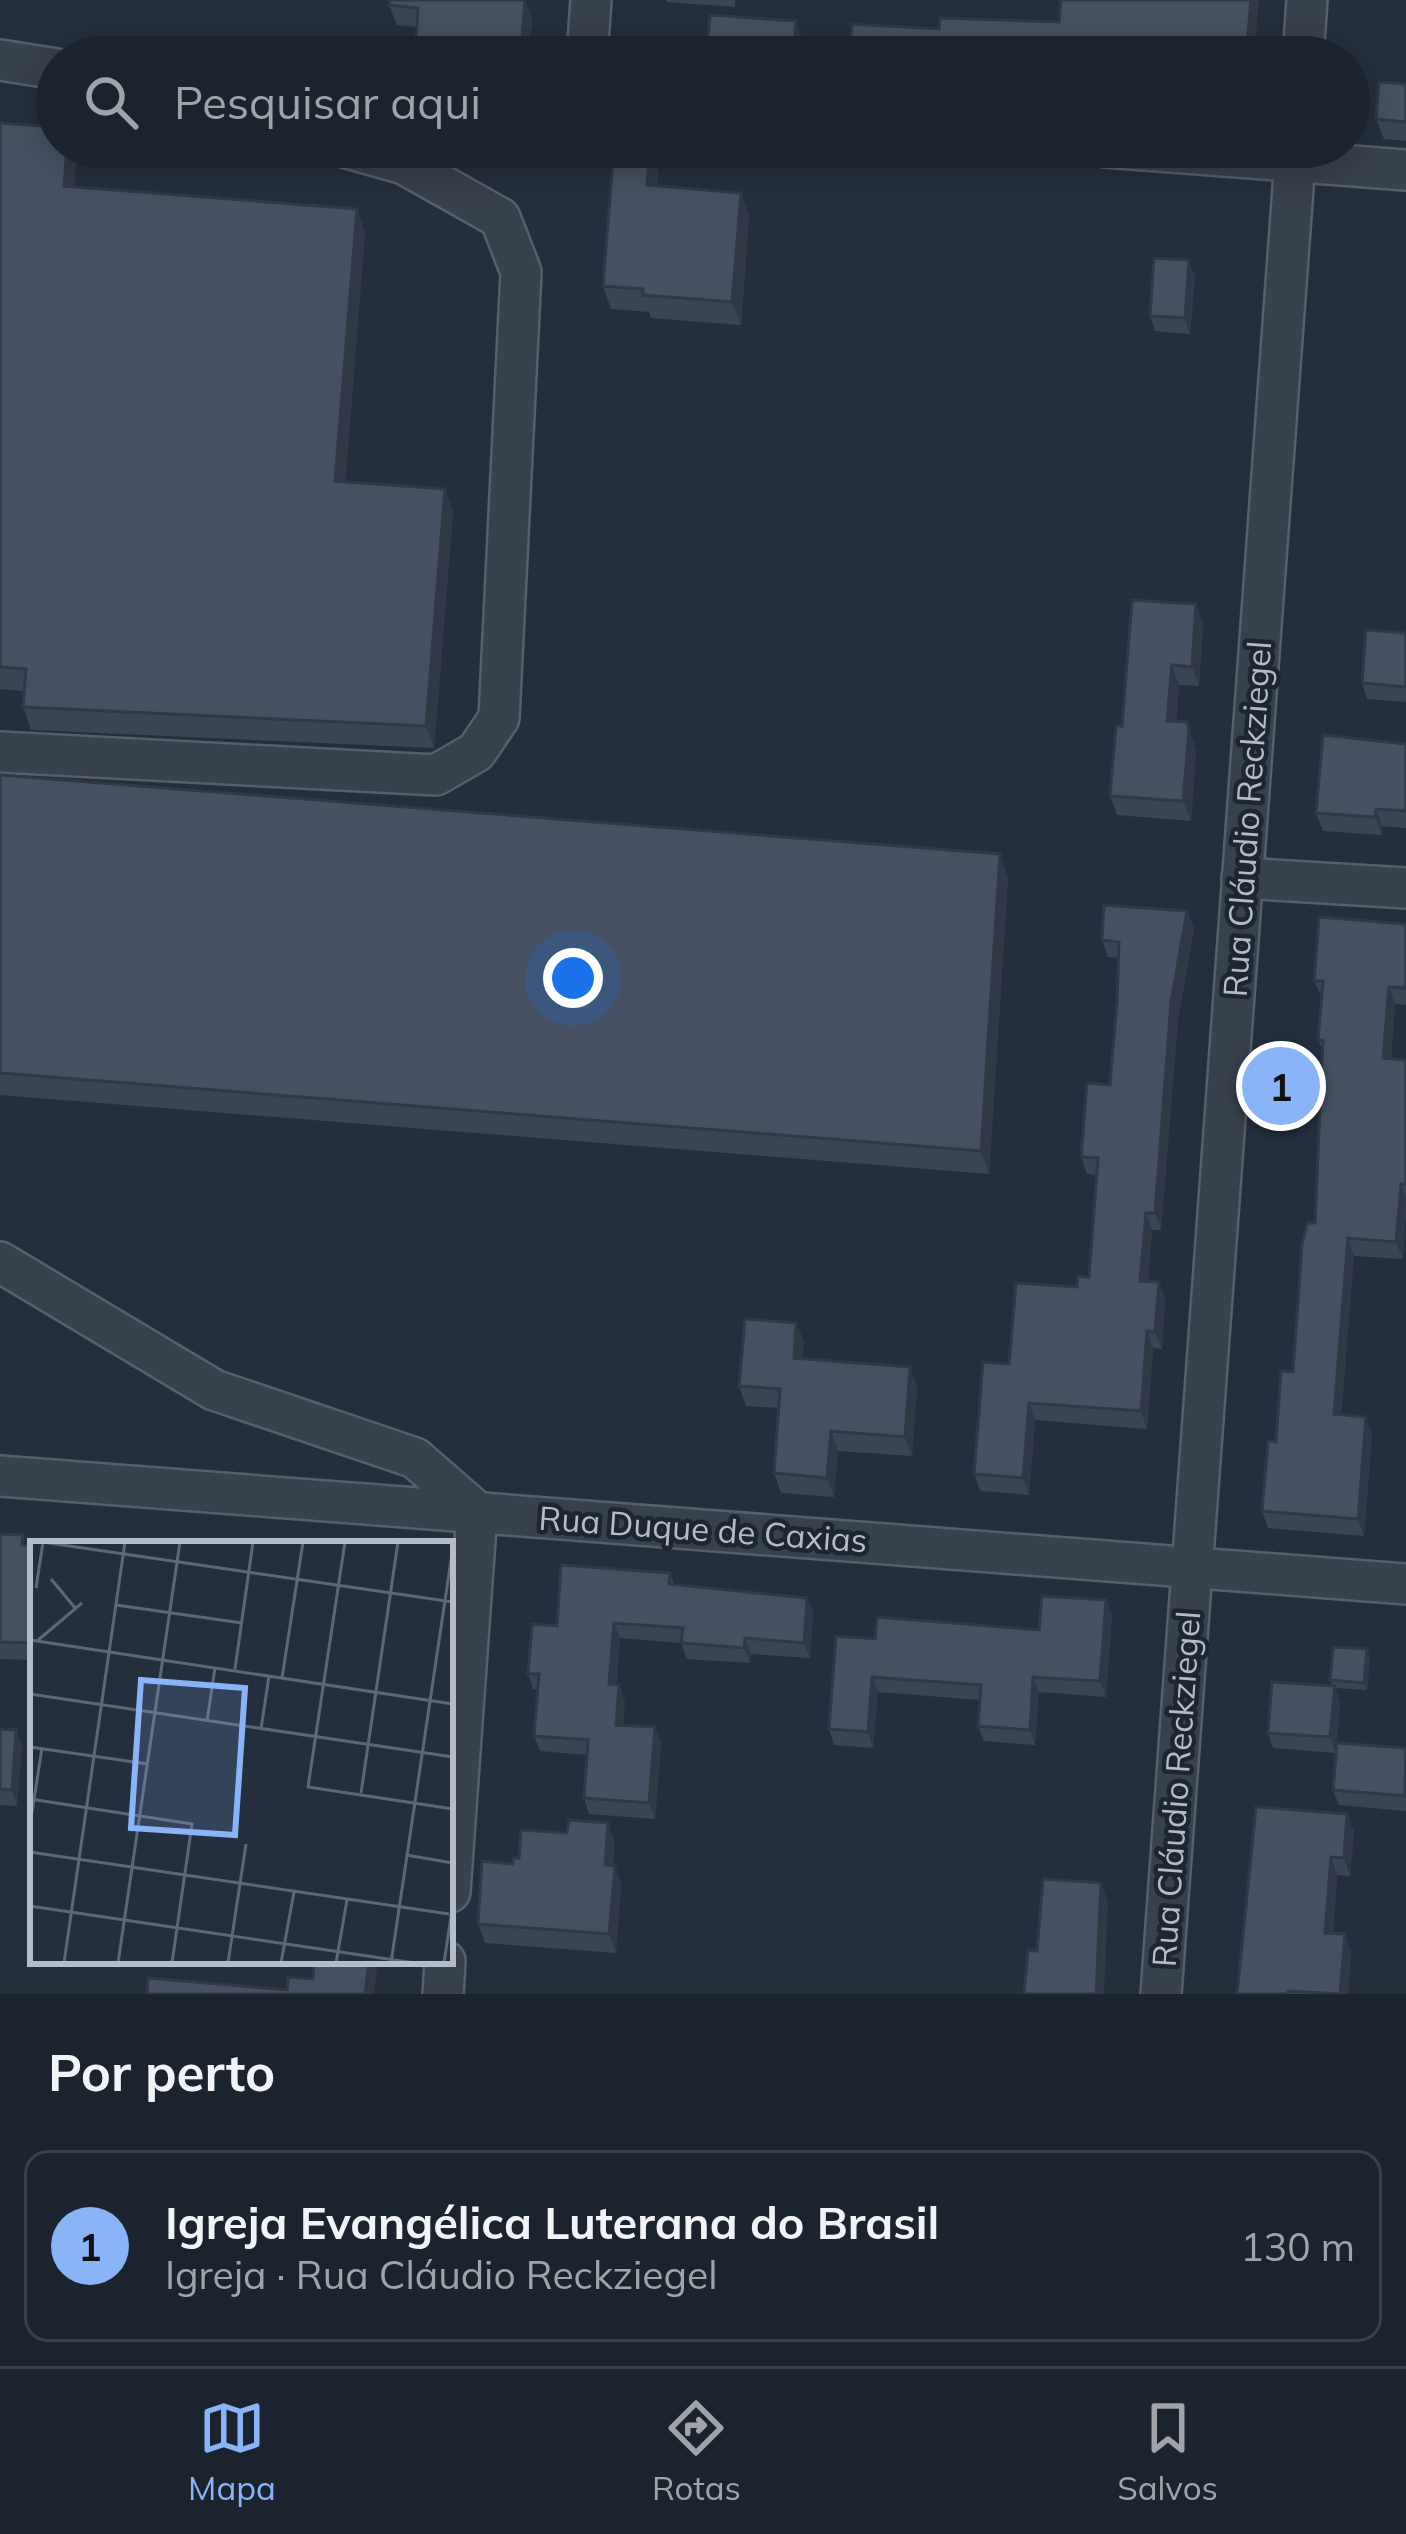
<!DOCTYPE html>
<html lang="pt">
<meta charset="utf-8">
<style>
:root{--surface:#1b232e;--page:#242b36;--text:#f1f3f6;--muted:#a0a4aa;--line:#39404a;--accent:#8ab4f8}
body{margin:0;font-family:Mulish,sans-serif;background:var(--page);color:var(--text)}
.you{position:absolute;left:573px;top:978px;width:42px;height:42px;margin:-30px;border:9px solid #fff;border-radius:50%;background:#1a73e8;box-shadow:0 0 0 18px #1a73e833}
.badge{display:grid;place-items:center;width:78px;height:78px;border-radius:50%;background:var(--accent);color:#111;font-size:39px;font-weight:700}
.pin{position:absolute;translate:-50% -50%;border:6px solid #fff;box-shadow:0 3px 12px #0006}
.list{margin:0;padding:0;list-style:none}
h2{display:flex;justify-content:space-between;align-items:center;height:156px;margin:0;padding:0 48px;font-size:51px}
h2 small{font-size:39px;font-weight:400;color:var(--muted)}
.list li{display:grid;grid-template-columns:78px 1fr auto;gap:36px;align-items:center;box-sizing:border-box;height:192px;margin:0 24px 24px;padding:0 24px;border:3px solid var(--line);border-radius:24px}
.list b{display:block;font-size:45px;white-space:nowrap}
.list p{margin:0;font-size:39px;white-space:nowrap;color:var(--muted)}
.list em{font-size:39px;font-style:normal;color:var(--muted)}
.icon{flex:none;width:66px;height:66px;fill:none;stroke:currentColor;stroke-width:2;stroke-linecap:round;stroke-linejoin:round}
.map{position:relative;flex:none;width:1406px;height:1994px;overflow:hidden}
.search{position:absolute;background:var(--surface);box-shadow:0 6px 30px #0003;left:36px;right:36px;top:36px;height:132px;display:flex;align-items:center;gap:30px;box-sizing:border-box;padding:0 42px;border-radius:66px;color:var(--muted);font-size:45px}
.sheet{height:372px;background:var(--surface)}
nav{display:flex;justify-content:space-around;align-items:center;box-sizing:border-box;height:168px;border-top:3px solid var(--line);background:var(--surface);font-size:33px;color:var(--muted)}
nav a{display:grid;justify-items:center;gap:6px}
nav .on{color:var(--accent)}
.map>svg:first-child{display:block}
</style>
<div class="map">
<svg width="1406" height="1994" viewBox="0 0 1406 1994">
<rect width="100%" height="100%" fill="#242f3e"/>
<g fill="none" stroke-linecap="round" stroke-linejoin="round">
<g stroke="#565f6c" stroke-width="44">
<g id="minor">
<path d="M 587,57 L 591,0"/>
<path d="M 1303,57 L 1307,0"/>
<path d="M 0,60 L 57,69"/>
<path d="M 1105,147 L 1406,170"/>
<path d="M 0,752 L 436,775 L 476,752 L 499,718 L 521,272 L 500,218 L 404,164 L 344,147"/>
<path d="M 1242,878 L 1406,888"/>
<path d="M 0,1262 L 214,1390 L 415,1458 L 477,1512 L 450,1892"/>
<path d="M 0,1476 L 1406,1584"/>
<path d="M 443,1994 L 445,1961"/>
<path d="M 1161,1994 L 1296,147"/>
</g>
</g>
<use href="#minor" stroke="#38414e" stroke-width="39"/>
</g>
<g fill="#3b4654">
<path d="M 525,0 L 532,20 L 529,57 L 421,57 L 416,42 L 417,27 L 397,25 L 389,5 Z"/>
<path d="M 666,0 L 735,0 L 735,7 L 667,2 Z"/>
<path d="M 801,35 L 799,57 L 709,57 L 707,53 Z"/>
<path d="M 1406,84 L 1406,141 L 1384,139 L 1376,119 Z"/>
<path d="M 0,123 L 77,151 L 74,186 L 365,232 L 345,481 L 445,489 L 453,512 L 434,748 L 31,730 L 23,707 L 24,691 L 0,689 Z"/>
<path d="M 650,148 L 658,171 L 657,186 L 741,193 L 749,216 L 741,325 L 651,318 L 649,312 L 611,309 L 603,286 Z"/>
<path d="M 1195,276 L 1190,334 L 1155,331 L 1150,316 Z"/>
<path d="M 1196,604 L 1203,624 L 1199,686 L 1179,685 L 1176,721 L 1187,722 L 1196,751 L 1191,821 L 1117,815 L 1110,796 L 1122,726 Z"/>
<path d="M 1406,633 L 1406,702 L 1367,699 L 1362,683 Z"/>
<path d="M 1406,744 L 1406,828 L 1382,826 L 1382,835 L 1323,831 L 1316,813 Z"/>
<path d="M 0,775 L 1008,877 L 989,1174 L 0,1095 Z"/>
<path d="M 1187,911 L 1194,929 L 1178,1019 L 1161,1230 L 1152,1230 L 1148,1281 L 1165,1299 L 1162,1349 L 1153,1348 L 1147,1429 L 1035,1420 L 1029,1495 L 980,1491 L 974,1474 L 1009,1364 L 1077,1287 L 1089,1277 L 1097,1175 L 1087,1174 L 1081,1157 L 1110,1085 L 1117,1001 L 1119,958 L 1108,957 L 1102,940 Z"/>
<path d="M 1406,924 L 1406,1005 L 1395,1004 L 1391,1059 L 1406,1060 L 1406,1212 L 1403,1259 L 1354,1256 L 1341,1415 L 1372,1434 L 1364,1536 L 1268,1528 L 1262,1511 L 1276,1442 L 1293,1372 L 1315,1223 L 1323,1052 L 1318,1040 L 1322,998 L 1314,981 Z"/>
<path d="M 796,1323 L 804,1342 L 802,1358 L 917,1387 L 912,1456 L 838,1451 L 834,1497 L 781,1493 L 774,1473 L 779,1408 L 746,1406 L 739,1386 Z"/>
<path d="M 0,1534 L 27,1545 L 33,1546 L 33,1660 L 0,1659 Z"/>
<path d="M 670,1573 L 674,1584 L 807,1598 L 813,1613 L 810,1658 L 751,1654 L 750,1663 L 687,1659 L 681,1643 L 620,1638 L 616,1685 L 625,1700 L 623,1725 L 655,1727 L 661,1743 L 655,1819 L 589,1814 L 584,1798 L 587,1755 L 540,1751 L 534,1736 L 538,1689 L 533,1689 L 528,1674 L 557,1626 Z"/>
<path d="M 1106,1600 L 1112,1616 L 1106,1697 L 1039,1692 L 1035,1745 L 984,1741 L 978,1726 L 980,1700 L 878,1692 L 873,1748 L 834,1745 L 829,1729 L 875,1639 L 1039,1630 Z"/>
<path d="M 1370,1657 L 1367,1690 L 1335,1688 L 1340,1702 L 1337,1743 L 1406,1748 L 1406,1811 L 1339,1805 L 1333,1790 L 1336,1753 L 1273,1748 L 1268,1733 L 1333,1686 L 1330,1680 Z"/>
<path d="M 0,1729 L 16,1730 L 22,1746 L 17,1806 L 0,1805 Z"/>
<path d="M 1347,1814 L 1354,1832 L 1350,1876 L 1337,1875 L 1333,1933 L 1351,1952 L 1348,1994 L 1237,1994 Z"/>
<path d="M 608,1823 L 614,1841 L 613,1866 L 615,1866 L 621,1885 L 616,1953 L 485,1943 L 478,1924 L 513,1864 L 519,1858 L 567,1833 Z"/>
</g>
<g fill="#303945">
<path d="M 525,0 L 532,20 L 529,57 L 523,57 L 521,51 Z"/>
<path d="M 1251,0 L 1259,0 L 1254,57 L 1246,57 Z"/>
<path d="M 796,21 L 801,35 L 799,57 L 793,57 Z"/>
<path d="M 67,147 L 76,147 L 77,151 L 72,208 L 64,186 Z"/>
<path d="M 650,148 L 658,171 L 656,208 L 647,185 Z"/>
<path d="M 741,193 L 749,216 L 741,325 L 732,302 Z"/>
<path d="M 357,209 L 365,232 L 344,503 L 335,481 Z"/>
<path d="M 1189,260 L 1195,276 L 1190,334 L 1185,318 Z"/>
<path d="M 445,489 L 453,512 L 434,748 L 426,726 Z"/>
<path d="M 1196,604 L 1203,624 L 1199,686 L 1192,667 Z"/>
<path d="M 1172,665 L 1179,685 L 1174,740 L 1167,721 Z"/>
<path d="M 1187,722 L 1196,751 L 1191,821 L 1183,801 Z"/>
<path d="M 1376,809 L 1382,826 L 1382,835 L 1375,817 Z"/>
<path d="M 1000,854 L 1008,877 L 989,1174 L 981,1151 Z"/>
<path d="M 1187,911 L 1194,929 L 1178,1019 L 1161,1230 L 1155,1213 L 1171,1002 Z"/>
<path d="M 1389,987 L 1395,1004 L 1389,1075 L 1383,1058 Z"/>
<path d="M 1401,1184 L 1406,1199 L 1403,1259 L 1396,1242 Z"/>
<path d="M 1146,1213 L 1152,1230 L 1147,1298 L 1140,1281 Z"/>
<path d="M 1348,1238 L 1354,1256 L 1340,1432 L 1334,1414 Z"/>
<path d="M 1159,1282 L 1165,1299 L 1162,1349 L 1155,1332 Z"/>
<path d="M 796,1323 L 804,1342 L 801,1377 L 794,1358 Z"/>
<path d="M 1147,1331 L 1153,1348 L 1147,1429 L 1141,1411 Z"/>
<path d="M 910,1367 L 917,1387 L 912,1456 L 905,1437 Z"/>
<path d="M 1029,1403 L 1035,1420 L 1029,1495 L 1023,1478 Z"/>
<path d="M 1366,1417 L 1372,1434 L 1364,1536 L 1358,1519 Z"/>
<path d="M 831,1431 L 838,1451 L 834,1497 L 827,1478 Z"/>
<path d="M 807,1598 L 813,1613 L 810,1658 L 804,1643 Z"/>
<path d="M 1106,1600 L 1112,1616 L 1106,1697 L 1100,1681 Z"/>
<path d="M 614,1623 L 620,1638 L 614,1700 L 609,1684 Z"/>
<path d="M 745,1638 L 751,1654 L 750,1663 L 744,1648 Z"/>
<path d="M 1367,1649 L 1370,1657 L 1367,1690 L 1364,1683 Z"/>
<path d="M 872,1677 L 878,1692 L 873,1748 L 868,1732 Z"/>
<path d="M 1033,1677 L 1039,1692 L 1035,1745 L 1030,1730 Z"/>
<path d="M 619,1685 L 625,1700 L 622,1740 L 616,1725 Z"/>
<path d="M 1335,1686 L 1340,1702 L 1336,1753 L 1330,1737 Z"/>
<path d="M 655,1727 L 661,1743 L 655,1819 L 649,1803 Z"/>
<path d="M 16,1730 L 22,1746 L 17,1806 L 12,1790 Z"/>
<path d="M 1347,1814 L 1354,1832 L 1350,1876 L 1344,1858 Z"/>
<path d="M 608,1823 L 614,1841 L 611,1884 L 605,1865 Z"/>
<path d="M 1331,1857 L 1337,1875 L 1332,1951 L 1325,1933 Z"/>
<path d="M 615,1866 L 621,1885 L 616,1953 L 609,1934 Z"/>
<path d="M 1101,1883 L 1108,1902 L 1104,1994 L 1096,1994 Z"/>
<path d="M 1345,1934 L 1351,1952 L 1348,1994 L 1340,1994 Z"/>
<path d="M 369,1961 L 378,1961 L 374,1994 L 365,1994 Z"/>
</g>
<g fill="#455162" stroke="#303945" stroke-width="3">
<path d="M 390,0 L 525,0 L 521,51 L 416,42 L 418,8 L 389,5 Z"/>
<path d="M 1061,0 L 1251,0 L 1246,57 L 850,57 L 852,24 L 939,29 L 940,18 L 1059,22 Z"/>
<path d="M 710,15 L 796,21 L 793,57 L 740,57 L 707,53 Z"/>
<path d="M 1379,82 L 1406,84 L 1406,122 L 1376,119 Z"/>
<path d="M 0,123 L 57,127 L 57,147 L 67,147 L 64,186 L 357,209 L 335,481 L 445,489 L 426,726 L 23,707 L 26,669 L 0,667 Z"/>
<path d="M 614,147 L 650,148 L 647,185 L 741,193 L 732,302 L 643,295 L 643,289 L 603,286 Z"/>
<path d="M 1154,258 L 1189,260 L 1185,318 L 1150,316 Z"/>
<path d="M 1132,600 L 1196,604 L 1192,667 L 1172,665 L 1167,721 L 1187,722 L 1189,731 L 1183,801 L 1110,796 L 1116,726 L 1122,726 Z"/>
<path d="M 1366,630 L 1406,633 L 1406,687 L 1362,683 Z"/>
<path d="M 1323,735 L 1406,744 L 1406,811 L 1376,809 L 1375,817 L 1316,813 Z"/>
<path d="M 0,775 L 1000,854 L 981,1151 L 0,1073 Z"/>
<path d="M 1104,905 L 1187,911 L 1171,1002 L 1155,1213 L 1146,1213 L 1140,1281 L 1159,1282 L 1155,1332 L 1147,1331 L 1141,1411 L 1029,1403 L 1023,1478 L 974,1474 L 983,1362 L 1009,1364 L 1016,1283 L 1077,1287 L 1078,1276 L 1089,1277 L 1098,1158 L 1081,1157 L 1087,1083 L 1110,1085 L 1117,1001 L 1119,942 L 1102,940 Z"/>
<path d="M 1319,917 L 1406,924 L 1406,988 L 1389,987 L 1383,1058 L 1406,1060 L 1406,1184 L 1401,1184 L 1396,1242 L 1348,1238 L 1334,1414 L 1366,1417 L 1358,1519 L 1262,1511 L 1268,1441 L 1276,1442 L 1281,1371 L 1293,1372 L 1302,1244 L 1307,1223 L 1315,1223 L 1323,1040 L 1318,1040 L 1323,981 L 1314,981 Z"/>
<path d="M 745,1319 L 796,1323 L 794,1358 L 910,1367 L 905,1437 L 831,1431 L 827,1478 L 774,1473 L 780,1389 L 739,1386 Z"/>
<path d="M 0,1534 L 23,1535 L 22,1545 L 33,1546 L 33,1643 L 0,1642 Z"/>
<path d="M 561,1565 L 670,1573 L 669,1584 L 807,1598 L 804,1643 L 745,1638 L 744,1648 L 681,1643 L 683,1628 L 614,1623 L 609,1684 L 619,1685 L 616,1725 L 655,1727 L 649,1803 L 584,1798 L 588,1740 L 534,1736 L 539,1674 L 528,1674 L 532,1624 L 557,1626 Z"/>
<path d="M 1042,1596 L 1106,1600 L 1100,1681 L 1033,1677 L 1030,1730 L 978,1726 L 981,1685 L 872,1677 L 868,1732 L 829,1729 L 836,1636 L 875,1639 L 877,1617 L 1039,1630 Z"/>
<path d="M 1333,1647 L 1367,1649 L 1364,1683 L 1330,1680 Z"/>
<path d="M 1272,1682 L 1335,1686 L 1330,1737 L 1268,1733 Z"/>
<path d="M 0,1729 L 16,1730 L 12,1790 L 0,1789 Z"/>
<path d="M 1337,1743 L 1406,1748 L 1405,1796 L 1333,1790 Z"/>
<path d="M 1256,1807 L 1347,1814 L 1344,1858 L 1331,1857 L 1325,1933 L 1345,1934 L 1340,1994 L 1288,1991 L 1287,1994 L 1237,1994 Z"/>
<path d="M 569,1820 L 608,1823 L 605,1865 L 615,1866 L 609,1934 L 478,1924 L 482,1861 L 513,1864 L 513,1858 L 519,1858 L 521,1830 L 567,1833 Z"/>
<path d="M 1043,1879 L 1101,1883 L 1096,1994 L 1024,1994 L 1028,1950 L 1037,1951 Z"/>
<path d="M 314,1961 L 369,1961 L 365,1994 L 147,1994 L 148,1978 L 287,1990 L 288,1977 L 313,1979 Z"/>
</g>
<g text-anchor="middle" stroke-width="9" stroke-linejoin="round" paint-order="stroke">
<g font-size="33" fill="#b4bcc9" stroke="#1d2633">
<text transform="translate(1247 819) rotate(-86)" y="12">Rua Cláudio Reckziegel</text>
<text transform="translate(703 1529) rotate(4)" y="12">Rua Duque de Caxias</text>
<text transform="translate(1176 1789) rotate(-86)" y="12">Rua Cláudio Reckziegel</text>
</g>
</g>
<g transform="translate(30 1541)">
<rect width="423" height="423" fill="#242f3e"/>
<path fill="none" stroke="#5e6776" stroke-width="3" d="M 12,1 L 423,61M 315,1 L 278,246 L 423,268M 21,38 L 46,68M 6,47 L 13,1M 86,64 L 212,82M 0,99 L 423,163M 7,100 L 52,62M 205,128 L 223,1M 252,137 L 273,1M 0,153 L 423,216M 177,180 L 185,127M 231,188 L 239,135M 0,206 L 118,223M 331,252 L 368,1M 0,258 L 162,283 L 142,422M 0,284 L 12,207M 0,311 L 419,373M 376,314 L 423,322M 0,365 L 385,422M 34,422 L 95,1M 88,422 L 150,1M 198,422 L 216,303M 251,422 L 264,351M 306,422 L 317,359M 361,422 L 423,6M 414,422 L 423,362"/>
<path fill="#8ab4f8" fill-opacity="0.15" stroke="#8ab4f8" stroke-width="6" d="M 111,139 L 215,147 L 205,294 L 101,287 Z"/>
<rect width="423" height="423" fill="none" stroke="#b4bcc9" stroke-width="6"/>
</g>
</svg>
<div class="you"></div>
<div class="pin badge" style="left:1281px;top:1086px">1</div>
<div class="search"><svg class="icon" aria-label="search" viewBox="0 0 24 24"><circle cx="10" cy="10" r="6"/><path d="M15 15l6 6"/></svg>Pesquisar aqui</div>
</div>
<section class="sheet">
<h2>Por perto<small></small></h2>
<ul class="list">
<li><span class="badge">1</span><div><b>Igreja Evangélica Luterana do Brasil</b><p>Igreja · Rua Cláudio Reckziegel</p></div><em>130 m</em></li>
</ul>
</section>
<nav>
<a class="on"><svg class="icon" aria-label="map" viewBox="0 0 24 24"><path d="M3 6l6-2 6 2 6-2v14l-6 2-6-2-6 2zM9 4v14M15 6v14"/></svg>Mapa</a>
<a><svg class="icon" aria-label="directions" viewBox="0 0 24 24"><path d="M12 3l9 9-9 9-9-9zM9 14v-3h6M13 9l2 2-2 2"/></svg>Rotas</a>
<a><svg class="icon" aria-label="saved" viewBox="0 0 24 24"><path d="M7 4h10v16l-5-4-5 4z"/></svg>Salvos</a>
</nav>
